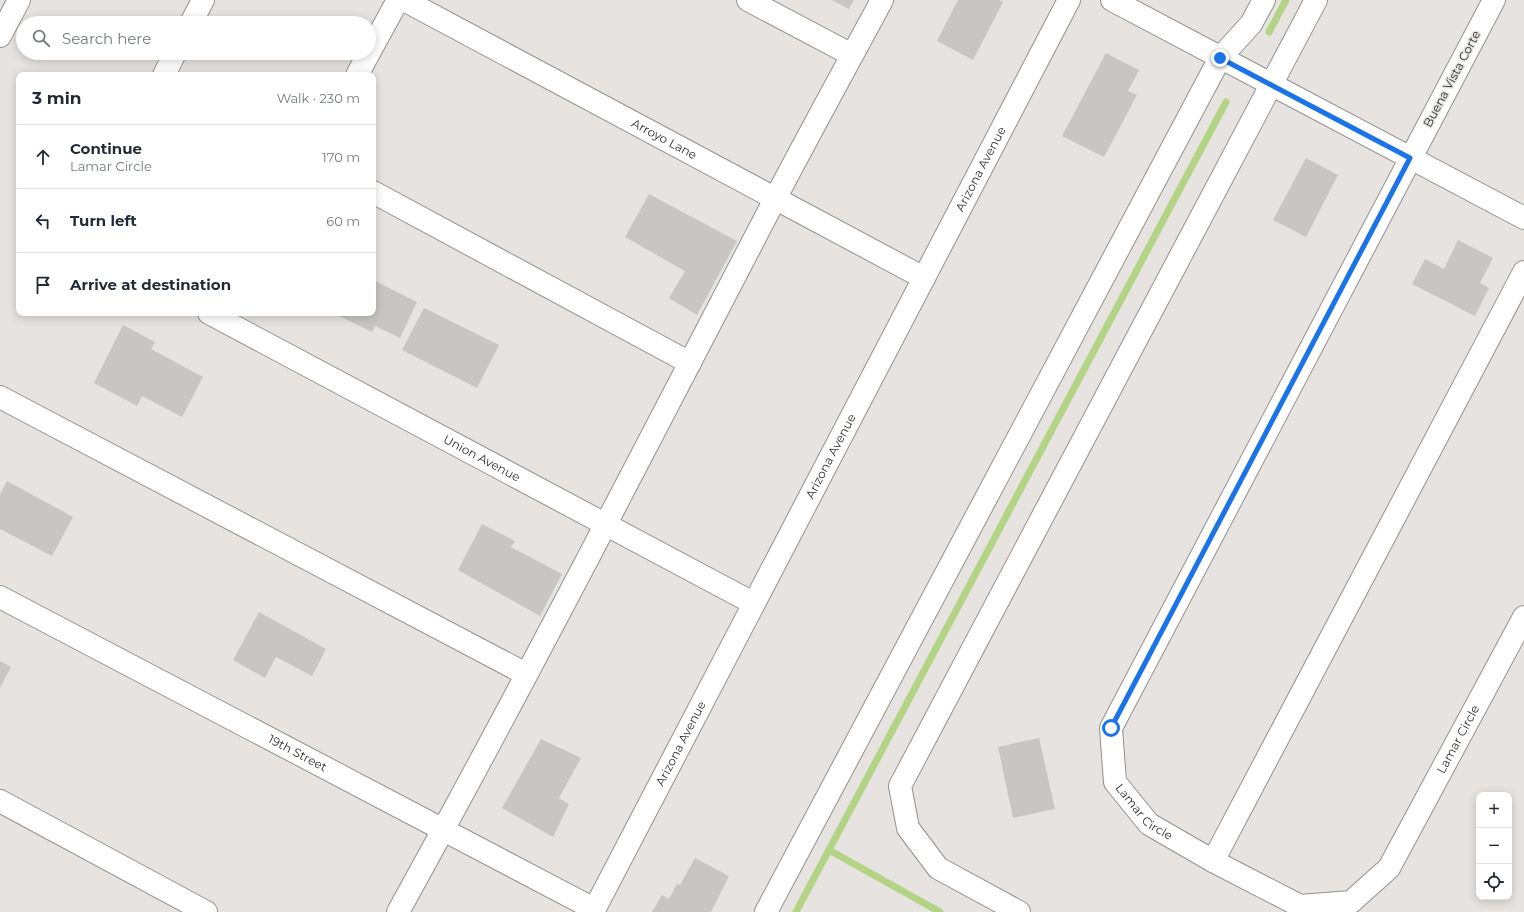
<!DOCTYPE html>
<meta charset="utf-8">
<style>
:root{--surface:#fff;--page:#f6f6f7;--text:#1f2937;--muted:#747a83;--line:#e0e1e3}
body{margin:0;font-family:Montserrat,sans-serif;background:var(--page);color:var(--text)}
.controls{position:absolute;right:12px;bottom:12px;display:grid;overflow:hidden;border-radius:8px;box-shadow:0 2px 10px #0003}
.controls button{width:36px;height:36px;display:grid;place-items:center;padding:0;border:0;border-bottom:1px solid var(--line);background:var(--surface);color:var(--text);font:20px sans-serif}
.stop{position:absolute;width:12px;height:12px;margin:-9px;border:3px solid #1a73e8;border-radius:50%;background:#fff}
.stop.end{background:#1a73e8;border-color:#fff;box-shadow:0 1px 4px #0008}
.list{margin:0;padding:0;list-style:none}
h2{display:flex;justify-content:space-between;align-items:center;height:52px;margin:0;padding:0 16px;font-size:17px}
h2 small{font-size:13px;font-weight:400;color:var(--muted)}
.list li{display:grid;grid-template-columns:26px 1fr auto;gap:12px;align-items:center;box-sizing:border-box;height:64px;padding:0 16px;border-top:1px solid var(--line)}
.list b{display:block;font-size:15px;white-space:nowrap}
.list p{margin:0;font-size:13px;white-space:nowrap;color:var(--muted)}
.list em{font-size:13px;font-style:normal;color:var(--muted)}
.icon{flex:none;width:22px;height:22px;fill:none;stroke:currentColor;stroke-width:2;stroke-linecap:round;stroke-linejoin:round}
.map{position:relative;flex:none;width:1524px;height:912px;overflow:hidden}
.search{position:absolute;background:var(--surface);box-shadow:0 2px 10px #0003;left:16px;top:16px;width:360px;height:44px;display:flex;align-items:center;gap:10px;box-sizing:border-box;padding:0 14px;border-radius:22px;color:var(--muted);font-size:15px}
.panel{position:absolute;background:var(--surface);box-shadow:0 2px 10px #0003;left:16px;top:72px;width:360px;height:244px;border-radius:8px}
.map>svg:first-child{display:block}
</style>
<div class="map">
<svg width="1524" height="912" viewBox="0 0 1524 912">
<rect width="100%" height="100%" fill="#e7e3e0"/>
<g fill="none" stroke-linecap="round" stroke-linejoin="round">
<g stroke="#b3d484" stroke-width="7">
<path d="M 1269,32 L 1286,0"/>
<path d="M 829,850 L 940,912"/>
<path d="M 796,912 L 1226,102"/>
</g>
</g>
<g fill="#c7c6c2">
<path d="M 832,0 L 854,0 L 849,9 Z"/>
<path d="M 958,0 L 999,0 L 1003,2 L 973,60 L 937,41 Z"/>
<path d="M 1106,53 L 1139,70 L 1128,91 L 1137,95 L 1104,157 L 1062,136 Z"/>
<path d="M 1306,158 L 1338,175 L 1306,237 L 1273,220 Z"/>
<path d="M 649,194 L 737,241 L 697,315 L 669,298 L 685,271 L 625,237 Z"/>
<path d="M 1458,240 L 1493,258 L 1480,283 L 1489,288 L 1475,316 L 1412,284 L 1425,259 L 1444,269 Z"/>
<path d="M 373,280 L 417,302 L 400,338 L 375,326 L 372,332 L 333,313 L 373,313 Z"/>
<path d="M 424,308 L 499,345 L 477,388 L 402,350 Z"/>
<path d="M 123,325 L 155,342 L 151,349 L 203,377 L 182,417 L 142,396 L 137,406 L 94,383 Z"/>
<path d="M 7,481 L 73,517 L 52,556 L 0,529 L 0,494 Z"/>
<path d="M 482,524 L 515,541 L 511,547 L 562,574 L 540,616 L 458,570 Z"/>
<path d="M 259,612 L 326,649 L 312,676 L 276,657 L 265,678 L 233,660 Z"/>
<path d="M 0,661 L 11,667 L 0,688 Z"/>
<path d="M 1039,738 L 1055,809 L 1013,818 L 998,747 Z"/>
<path d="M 541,739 L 581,758 L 559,798 L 569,804 L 553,837 L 502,808 Z"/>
<path d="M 695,858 L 729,876 L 711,912 L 652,912 L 662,895 L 669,899 L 677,884 L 680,885 Z"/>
</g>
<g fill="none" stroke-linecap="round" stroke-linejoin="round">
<g stroke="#94918e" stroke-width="24">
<g id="minor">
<path id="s1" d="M 404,0 L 924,278"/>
<path d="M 748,0 L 852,55"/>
<path d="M 1112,0 L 1524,218"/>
<path id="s2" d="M 1494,0 L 1111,728 L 1115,782 L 1149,824 L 1213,861 L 1300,906 L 1351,902 L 1389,868 L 1524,617"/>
<path d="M 191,23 L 203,0"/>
<path d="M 0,36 L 19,0"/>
<path d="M 369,53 L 398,0"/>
<path d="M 164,75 L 175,53"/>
<path d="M 357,75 L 369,53"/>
<path d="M 373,192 L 690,363"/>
<path id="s3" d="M 209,313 L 753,603"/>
<path d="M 0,397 L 526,674"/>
<path id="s4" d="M 0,597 L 594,909"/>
<path d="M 0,801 L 206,912"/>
<path d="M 1213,861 L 1524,272"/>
<path d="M 398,912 C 528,677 650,439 774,201 C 809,134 846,67 882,0"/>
<path id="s5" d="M 593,912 L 1069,0"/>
<path d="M 766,912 L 1220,58 L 1251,24 L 1264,0"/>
<path d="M 1019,912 L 938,868 L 908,828 L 900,786 L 1316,0"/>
</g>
</g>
<use href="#minor" stroke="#fff" stroke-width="22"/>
</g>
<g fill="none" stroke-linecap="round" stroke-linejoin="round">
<path stroke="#1a73e8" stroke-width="5" d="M 1111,728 L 1410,158 L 1220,58"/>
</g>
<g text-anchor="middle" stroke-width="3" stroke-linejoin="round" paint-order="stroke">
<g font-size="12" fill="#333130" stroke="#e7e3e0">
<text transform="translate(1452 79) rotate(-62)" y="4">Buena Vista Corte</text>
<text dy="4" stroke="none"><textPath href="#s1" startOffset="295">Arroyo Lane</textPath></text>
<text dy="4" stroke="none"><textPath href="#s5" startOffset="838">Arizona Avenue</textPath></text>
<text dy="4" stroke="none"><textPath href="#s5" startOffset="514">Arizona Avenue</textPath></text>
<text dy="4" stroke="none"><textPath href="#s3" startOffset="309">Union Avenue</textPath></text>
<text dy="4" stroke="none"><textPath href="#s2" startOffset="1351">Lamar Circle</textPath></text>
<text dy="4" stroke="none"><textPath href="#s5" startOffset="190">Arizona Avenue</textPath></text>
<text dy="4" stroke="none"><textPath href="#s4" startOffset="336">19th Street</textPath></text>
<text dy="4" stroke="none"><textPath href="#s2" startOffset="919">Lamar Circle</textPath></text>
</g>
</g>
</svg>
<div class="controls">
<button>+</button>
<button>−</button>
<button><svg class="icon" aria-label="locate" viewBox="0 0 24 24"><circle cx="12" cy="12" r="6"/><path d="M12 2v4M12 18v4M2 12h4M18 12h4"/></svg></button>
</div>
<div class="stop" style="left:1111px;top:728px"></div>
<div class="stop end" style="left:1220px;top:58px"></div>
<div class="search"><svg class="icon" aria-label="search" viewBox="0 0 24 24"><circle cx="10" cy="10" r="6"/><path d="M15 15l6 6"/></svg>Search here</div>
<section class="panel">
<h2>3 min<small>Walk · 230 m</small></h2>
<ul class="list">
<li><svg class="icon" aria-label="ahead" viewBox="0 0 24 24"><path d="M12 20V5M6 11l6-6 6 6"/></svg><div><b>Continue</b><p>Lamar Circle</p></div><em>170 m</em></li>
<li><svg class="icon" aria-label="left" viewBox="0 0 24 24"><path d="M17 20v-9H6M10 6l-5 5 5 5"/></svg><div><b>Turn left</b></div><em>60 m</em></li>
<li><svg class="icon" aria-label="arrive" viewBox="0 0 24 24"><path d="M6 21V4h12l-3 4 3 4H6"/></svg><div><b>Arrive at destination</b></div></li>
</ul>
</section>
</div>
